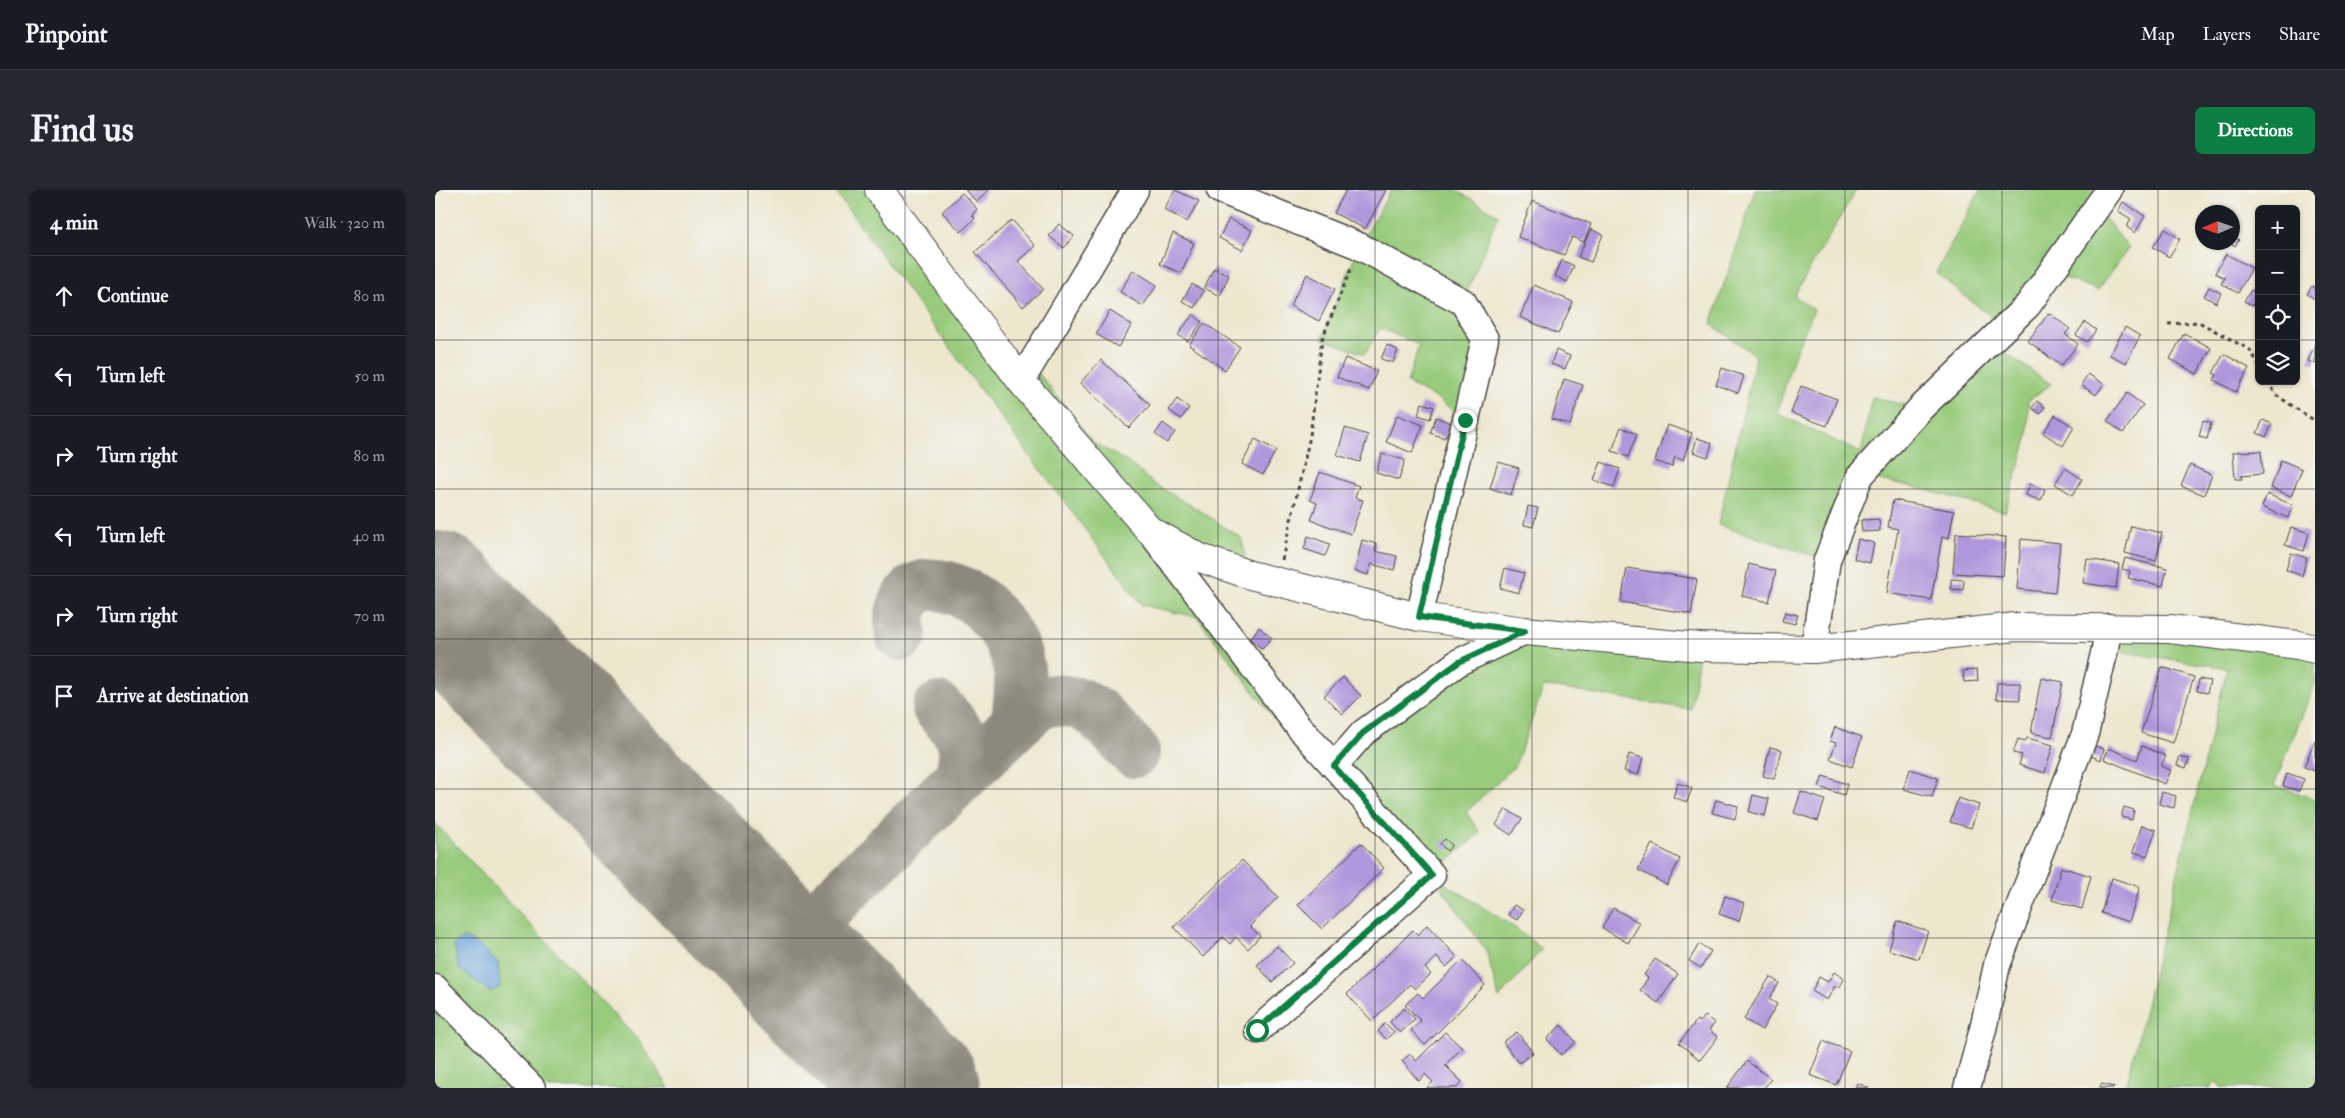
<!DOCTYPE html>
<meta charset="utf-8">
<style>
:root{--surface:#171b24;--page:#242831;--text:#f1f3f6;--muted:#9ea1a6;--line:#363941;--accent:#0b8043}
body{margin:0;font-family:"IM FELL Double Pica",serif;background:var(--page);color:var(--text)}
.controls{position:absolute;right:15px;top:15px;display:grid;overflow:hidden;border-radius:8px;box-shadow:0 1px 4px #0004}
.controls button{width:45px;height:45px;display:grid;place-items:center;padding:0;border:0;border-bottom:1px solid var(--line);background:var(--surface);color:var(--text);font:25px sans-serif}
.compass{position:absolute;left:1760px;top:15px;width:45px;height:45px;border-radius:50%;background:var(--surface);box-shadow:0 1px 4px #0004;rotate:268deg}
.stop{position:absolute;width:15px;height:15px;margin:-11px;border:4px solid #0b8043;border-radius:50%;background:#fff}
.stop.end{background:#0b8043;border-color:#fff;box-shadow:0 1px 5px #0008}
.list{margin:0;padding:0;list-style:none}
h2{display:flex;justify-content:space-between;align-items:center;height:65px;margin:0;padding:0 20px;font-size:21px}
h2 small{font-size:16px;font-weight:400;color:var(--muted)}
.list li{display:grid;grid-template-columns:32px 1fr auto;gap:15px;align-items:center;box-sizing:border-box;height:80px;padding:0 20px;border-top:1px solid var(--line)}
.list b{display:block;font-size:19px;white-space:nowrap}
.list em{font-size:16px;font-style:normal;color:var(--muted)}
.icon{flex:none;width:28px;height:28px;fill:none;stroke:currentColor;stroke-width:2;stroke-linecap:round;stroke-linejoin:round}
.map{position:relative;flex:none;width:1880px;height:898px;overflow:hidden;border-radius:8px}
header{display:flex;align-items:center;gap:30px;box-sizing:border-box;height:70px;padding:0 25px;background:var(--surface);border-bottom:1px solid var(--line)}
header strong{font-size:24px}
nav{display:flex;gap:28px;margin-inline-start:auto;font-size:18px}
.intro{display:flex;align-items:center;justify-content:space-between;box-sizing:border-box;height:120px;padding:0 30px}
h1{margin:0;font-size:35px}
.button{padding:12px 22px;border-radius:8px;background:var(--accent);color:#fff;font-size:18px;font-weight:700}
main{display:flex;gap:30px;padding:0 30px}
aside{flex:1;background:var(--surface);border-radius:8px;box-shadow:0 1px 4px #0004}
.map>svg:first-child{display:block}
</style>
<header>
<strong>Pinpoint</strong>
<nav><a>Map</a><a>Layers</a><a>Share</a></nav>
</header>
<div class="intro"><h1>Find us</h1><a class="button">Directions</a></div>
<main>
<aside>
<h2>4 min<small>Walk · 320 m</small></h2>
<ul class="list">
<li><svg class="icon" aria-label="ahead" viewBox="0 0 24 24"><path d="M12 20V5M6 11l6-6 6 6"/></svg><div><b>Continue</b></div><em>80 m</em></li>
<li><svg class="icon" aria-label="left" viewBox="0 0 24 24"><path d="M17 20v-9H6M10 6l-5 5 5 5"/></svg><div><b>Turn left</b></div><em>50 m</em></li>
<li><svg class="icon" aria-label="right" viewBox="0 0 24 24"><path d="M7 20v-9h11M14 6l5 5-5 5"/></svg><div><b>Turn right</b></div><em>80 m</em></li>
<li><svg class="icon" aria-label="left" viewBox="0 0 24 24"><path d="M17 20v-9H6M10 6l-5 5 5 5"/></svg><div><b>Turn left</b></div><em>40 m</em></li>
<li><svg class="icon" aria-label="right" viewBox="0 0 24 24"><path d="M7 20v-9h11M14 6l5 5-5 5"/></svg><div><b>Turn right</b></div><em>70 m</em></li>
<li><svg class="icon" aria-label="arrive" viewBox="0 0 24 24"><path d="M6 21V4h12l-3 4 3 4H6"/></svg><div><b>Arrive at destination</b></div></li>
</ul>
</aside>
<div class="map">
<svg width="1880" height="898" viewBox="0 0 1880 898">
<rect width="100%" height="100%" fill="#f6f6f2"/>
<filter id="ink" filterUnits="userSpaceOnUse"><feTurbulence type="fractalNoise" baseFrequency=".02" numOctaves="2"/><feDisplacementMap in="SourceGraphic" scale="10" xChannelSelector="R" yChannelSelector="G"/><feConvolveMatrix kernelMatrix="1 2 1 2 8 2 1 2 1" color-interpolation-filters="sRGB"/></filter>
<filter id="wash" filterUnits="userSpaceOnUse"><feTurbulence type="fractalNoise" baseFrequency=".0096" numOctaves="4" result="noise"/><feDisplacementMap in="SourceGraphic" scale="20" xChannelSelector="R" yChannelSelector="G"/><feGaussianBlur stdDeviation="1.12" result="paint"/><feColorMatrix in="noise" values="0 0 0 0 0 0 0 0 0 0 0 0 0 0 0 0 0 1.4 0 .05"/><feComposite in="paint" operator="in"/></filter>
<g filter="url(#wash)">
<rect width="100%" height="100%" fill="#ece7cd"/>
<g fill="#98cb7c" stroke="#627b54">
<path d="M 399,0 L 444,0 L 585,190 L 597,175 L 658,252 L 694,273 L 719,294 L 767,322 L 806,348 L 815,385 L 715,341 L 899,576 L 1090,441 L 1265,457 L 1256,519 L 1109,496 L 1080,576 L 1031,622 L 1045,643 L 997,685 L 1079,737 L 1107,759 L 1064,808 L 1051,760 L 997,685 L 899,576 L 873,573 L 762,427 L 707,415 L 547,202 Z"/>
<path d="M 956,0 L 1021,0 L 1063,25 L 1028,112 L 1050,149 L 1030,230 L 1003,209 L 972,193 L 984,155 L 945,138 L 930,164 L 887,149 L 924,56 Z"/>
<path d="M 1320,0 L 1421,0 L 1359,106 L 1379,120 L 1359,166 L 1342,223 L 1426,263 L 1437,207 L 1485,219 L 1556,153 L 1616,194 L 1593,211 L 1593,246 L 1570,322 L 1484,298 L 1425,286 L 1392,370 L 1283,335 L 1321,166 L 1276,134 Z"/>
<path d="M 1545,0 L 1691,0 L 1661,17 L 1694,58 L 1663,100 L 1615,83 L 1570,138 L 1501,83 Z"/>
<path d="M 1673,437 L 1880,459 L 1880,494 L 1839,595 L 1880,609 L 1880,898 L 1787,898 L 1781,891 L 1775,898 L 1691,898 L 1792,478 L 1670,459 Z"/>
<path d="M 0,633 L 204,851 L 234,898 L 0,898 Z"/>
</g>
<path fill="#6aa4da" stroke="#4a6882" d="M 29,747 L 47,757 L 63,773 L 65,797 L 55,802 L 24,779 L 19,755 Z"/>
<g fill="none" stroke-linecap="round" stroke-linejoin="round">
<g stroke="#8c897c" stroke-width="52">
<path d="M 503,518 C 527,545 535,550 525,588"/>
<path d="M 581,534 L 606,512 L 621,510 L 644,513 L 663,524 L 699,562"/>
<path d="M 315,729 C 335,741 351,744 373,736"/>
<path d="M 398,815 C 375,787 359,774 373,736 L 581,534 C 585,511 588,484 580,462 C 574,446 564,432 552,420 C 535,402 490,380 472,408 C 465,421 464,431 466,445"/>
</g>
<path stroke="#8c897c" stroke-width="132" d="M 0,407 L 479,898"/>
</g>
<g id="blocks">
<g fill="#b096dc">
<path d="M 530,0 L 553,0 L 542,12 Z"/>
<path d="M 740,0 L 764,11 L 752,32 L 729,19 Z"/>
<path d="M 911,0 L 951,0 L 930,39 L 899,23 Z"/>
<path d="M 527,3 L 542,19 L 537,25 L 540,28 L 526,42 L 507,22 Z"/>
<path d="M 1097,11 L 1156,34 L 1149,52 L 1137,47 L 1129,65 L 1083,47 Z"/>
<path d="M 1688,12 L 1710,26 L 1700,43 L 1692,37 L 1696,29 L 1683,21 Z"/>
<path d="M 794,29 L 817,40 L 807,60 L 784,48 Z"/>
<path d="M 577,30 L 600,56 L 583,71 L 608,99 L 588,117 L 540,62 Z"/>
<path d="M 624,34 L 639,46 L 629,58 L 614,46 Z"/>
<path d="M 1156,39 L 1168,45 L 1156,72 L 1143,67 Z"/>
<path d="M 1730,39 L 1745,49 L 1734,67 L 1718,57 Z"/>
<path d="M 738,43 L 759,53 L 746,83 L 725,74 Z"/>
<path d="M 1798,45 L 1804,50 L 1800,56 L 1794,52 L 1798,52 Z"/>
<path d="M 1791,64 L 1817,78 L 1803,103 L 1786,94 L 1790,88 L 1780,83 Z"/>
<path d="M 1127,70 L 1139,76 L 1132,92 L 1120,86 Z"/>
<path d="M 779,78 L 794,85 L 785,106 L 769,98 Z"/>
<path d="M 698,80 L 722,95 L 708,116 L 685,102 Z"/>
<path d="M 872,84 L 900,99 L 884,131 L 855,116 Z"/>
<path d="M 757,94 L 769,101 L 759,118 L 747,111 Z"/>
<path d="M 1099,95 L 1138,112 L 1123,144 L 1085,127 Z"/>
<path d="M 1877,96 L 1880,97 L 1880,109 L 1872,104 Z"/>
<path d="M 1774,97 L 1786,103 L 1781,113 L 1769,106 Z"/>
<path d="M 1816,100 L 1824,105 L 1817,116 L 1809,111 Z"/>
<path d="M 675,121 L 697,135 L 683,157 L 661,144 Z"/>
<path d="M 1614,123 L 1635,139 L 1630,144 L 1643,154 L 1626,176 L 1593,151 Z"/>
<path d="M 758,124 L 767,132 L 753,151 L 743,145 Z"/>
<path d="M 1650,132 L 1661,140 L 1652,152 L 1641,145 Z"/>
<path d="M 769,133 L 805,157 L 790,180 L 754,155 Z"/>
<path d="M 1690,137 L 1705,146 L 1691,173 L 1675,165 Z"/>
<path d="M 1749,143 L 1776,158 L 1762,184 L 1735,169 Z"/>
<path d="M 1880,154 L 1880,174 L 1873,171 Z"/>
<path d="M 952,155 L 963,160 L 958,173 L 946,169 Z"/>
<path d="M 1121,160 L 1135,166 L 1130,179 L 1116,174 Z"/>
<path d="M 1789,164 L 1814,178 L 1801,202 L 1779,190 L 1782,185 L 1778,183 Z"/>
<path d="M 910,168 L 942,181 L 934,200 L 902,187 Z"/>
<path d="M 666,170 L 715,215 L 694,238 L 645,193 Z"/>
<path d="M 1287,178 L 1309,186 L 1303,203 L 1281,195 Z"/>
<path d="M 1653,184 L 1669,194 L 1661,205 L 1646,195 Z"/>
<path d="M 1129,189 L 1148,195 L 1135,235 L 1117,229 Z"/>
<path d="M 1366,196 L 1402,209 L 1392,236 L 1356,223 Z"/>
<path d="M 1692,203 L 1708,215 L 1688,243 L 1672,231 Z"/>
<path d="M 742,209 L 754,218 L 746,229 L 734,220 Z"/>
<path d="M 1602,211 L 1610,217 L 1605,224 L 1597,218 Z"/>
<path d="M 987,213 L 999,217 L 995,229 L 983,225 Z"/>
<path d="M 962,225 L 988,235 L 977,263 L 951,252 Z"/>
<path d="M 1620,225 L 1639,237 L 1628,256 L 1608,243 Z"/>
<path d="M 1001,227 L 1016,233 L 1010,248 L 995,243 Z"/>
<path d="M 1828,230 L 1837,234 L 1831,247 L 1822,243 Z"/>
<path d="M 1768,231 L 1776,233 L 1772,249 L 1764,247 Z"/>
<path d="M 728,233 L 740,242 L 732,253 L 720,244 Z"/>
<path d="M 1232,235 L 1257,243 L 1248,270 L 1240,267 L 1237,277 L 1220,271 Z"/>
<path d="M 1186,237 L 1202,244 L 1193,267 L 1177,261 Z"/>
<path d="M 910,238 L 933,245 L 925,272 L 902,265 Z"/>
<path d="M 1262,248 L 1277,253 L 1273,267 L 1258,262 Z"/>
<path d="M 820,249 L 841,260 L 828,285 L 807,274 Z"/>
<path d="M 1826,261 L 1828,284 L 1806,286 L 1807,289 L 1800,289 L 1798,262 Z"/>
<path d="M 947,264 L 970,270 L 964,290 L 941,283 Z"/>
<path d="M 1846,270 L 1867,279 L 1856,306 L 1836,298 Z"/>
<path d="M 1063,272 L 1084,278 L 1076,305 L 1055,298 Z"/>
<path d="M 1166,272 L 1185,279 L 1179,297 L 1159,290 Z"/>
<path d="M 1755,275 L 1777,285 L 1769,305 L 1746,296 Z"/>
<path d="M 1630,278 L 1647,289 L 1638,305 L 1620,294 Z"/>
<path d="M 885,282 L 924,296 L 920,308 L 928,310 L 916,344 L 876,330 L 882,313 L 875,310 Z"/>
<path d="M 1595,294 L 1610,300 L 1606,311 L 1591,305 Z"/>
<path d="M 1832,304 L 1858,315 L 1853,328 L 1827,317 Z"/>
<path d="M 1458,310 L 1519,321 L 1514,348 L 1507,347 L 1496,410 L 1452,403 L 1463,339 L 1453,337 Z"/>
<path d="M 1093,316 L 1103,318 L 1098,337 L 1089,335 Z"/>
<path d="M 1444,329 L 1445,341 L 1427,342 L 1426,330 Z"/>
<path d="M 1696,336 L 1727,343 L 1721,371 L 1690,363 Z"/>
<path d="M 1856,337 L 1874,343 L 1869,361 L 1850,355 Z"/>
<path d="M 1521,343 L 1571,347 L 1568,386 L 1518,383 Z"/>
<path d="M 873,346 L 895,354 L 890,366 L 869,359 Z"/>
<path d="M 1423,349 L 1439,353 L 1435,373 L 1419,369 Z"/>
<path d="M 1586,349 L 1625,353 L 1620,403 L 1582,399 Z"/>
<path d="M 927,350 L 942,354 L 940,361 L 962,366 L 959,380 L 936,374 L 933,385 L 920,381 Z"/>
<path d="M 1856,363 L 1872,368 L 1867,386 L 1851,380 Z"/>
<path d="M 1690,368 L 1732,378 L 1728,396 L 1693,388 L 1695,381 L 1687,379 Z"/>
<path d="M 1652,369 L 1684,374 L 1681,398 L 1648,393 Z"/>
<path d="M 1314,374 L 1341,381 L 1334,412 L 1307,406 Z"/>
<path d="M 1070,378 L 1089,383 L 1084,403 L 1065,398 Z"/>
<path d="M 1192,378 L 1262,389 L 1256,424 L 1186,412 Z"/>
<path d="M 1516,389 L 1529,390 L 1528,400 L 1516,399 Z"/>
<path d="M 1350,422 L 1363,425 L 1360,434 L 1347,431 Z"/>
<path d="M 824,437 L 837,448 L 827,459 L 815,449 Z"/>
<path d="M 1727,477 L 1759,487 L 1738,553 L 1706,543 Z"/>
<path d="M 1542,480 L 1543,491 L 1529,492 L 1528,481 Z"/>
<path d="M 908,487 L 926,506 L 907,524 L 889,506 Z"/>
<path d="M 1606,488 L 1628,492 L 1617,547 L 1596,543 Z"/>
<path d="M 1764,489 L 1775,491 L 1772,503 L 1762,501 Z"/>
<path d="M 1562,493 L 1585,493 L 1585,510 L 1561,509 Z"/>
<path d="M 1400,537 L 1427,547 L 1417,577 L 1395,569 L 1401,553 L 1395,551 Z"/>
<path d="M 1592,548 L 1618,555 L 1610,583 L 1584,575 L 1587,565 L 1578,563 L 1583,549 L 1590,551 Z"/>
<path d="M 1880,550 L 1880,581 L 1869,577 Z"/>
<path d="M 1660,556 L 1669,559 L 1666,570 L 1656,566 Z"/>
<path d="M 1707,556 L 1731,566 L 1726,576 L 1736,580 L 1730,594 L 1669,569 L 1674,558 L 1702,570 Z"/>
<path d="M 1335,557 L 1347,560 L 1339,589 L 1328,586 Z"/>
<path d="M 1194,564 L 1208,568 L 1203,585 L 1189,581 Z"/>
<path d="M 1745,566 L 1754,569 L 1751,578 L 1742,575 Z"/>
<path d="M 1475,579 L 1503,588 L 1497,607 L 1469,599 Z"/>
<path d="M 1852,583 L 1869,589 L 1864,601 L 1848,596 Z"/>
<path d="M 1388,586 L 1412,594 L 1409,605 L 1384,597 Z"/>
<path d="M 1243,593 L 1257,598 L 1252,612 L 1238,607 Z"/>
<path d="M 1366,602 L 1390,610 L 1383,631 L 1359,623 Z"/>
<path d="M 1727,602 L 1741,606 L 1739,618 L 1724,614 Z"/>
<path d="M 1318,605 L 1334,609 L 1330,626 L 1314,622 Z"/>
<path d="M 1523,608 L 1544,615 L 1536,638 L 1515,632 Z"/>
<path d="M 1281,610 L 1303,616 L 1300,629 L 1277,623 Z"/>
<path d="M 1689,617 L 1699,620 L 1697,630 L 1686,627 Z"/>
<path d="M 1071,619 L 1087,629 L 1076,645 L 1061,635 Z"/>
<path d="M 1707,635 L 1721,640 L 1712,666 L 1698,662 Z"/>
<path d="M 1010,649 L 1017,655 L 1012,661 L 1005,654 Z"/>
<path d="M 926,653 L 949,678 L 887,739 L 863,715 Z"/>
<path d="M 1217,654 L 1245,669 L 1232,695 L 1203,680 Z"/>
<path d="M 807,670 L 843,707 L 815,736 L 825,746 L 813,759 L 801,747 L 795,754 L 788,747 L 768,767 L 739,737 Z"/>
<path d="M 1626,677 L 1656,686 L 1647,719 L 1617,710 Z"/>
<path d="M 1677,688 L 1705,697 L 1694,732 L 1666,723 Z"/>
<path d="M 1290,706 L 1309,713 L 1304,731 L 1284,724 Z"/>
<path d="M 1079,715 L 1088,720 L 1082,730 L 1073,725 Z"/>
<path d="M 1178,718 L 1205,733 L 1193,753 L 1167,738 Z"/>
<path d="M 1462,731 L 1493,741 L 1484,769 L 1454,760 Z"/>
<path d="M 992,735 L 1022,767 L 1011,777 L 1002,767 L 990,778 L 996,784 L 980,799 L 975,794 L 937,831 L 912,804 L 978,740 L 983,745 Z"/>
<path d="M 1264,754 L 1276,761 L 1266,778 L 1254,771 Z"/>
<path d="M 842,756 L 858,773 L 837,792 L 822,775 Z"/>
<path d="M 1220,769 L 1243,784 L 1223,813 L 1205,800 L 1213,788 L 1209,785 Z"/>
<path d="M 1027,770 L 1050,795 L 990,855 L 976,840 L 986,831 L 970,815 L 983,803 L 988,808 Z"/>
<path d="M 1399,782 L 1409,789 L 1404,798 L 1400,796 L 1392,810 L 1377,801 L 1384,787 L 1393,792 Z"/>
<path d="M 1335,787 L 1344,793 L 1334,809 L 1342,814 L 1327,840 L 1309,829 Z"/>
<path d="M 969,818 L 980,829 L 965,843 L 955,832 Z"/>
<path d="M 1270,826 L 1280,833 L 1274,840 L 1283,847 L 1265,870 L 1244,853 L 1262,830 L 1265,832 Z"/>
<path d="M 950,833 L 959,842 L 951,849 L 943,841 Z"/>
<path d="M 1126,835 L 1141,852 L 1126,865 L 1112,849 Z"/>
<path d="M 1010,842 L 1027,858 L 1010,875 L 1027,892 L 1022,898 L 992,898 L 998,892 L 990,884 L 984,891 L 967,871 L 975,864 L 981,871 Z"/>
<path d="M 1082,842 L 1098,863 L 1084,873 L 1068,852 Z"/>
<path d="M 1388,851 L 1415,861 L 1401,895 L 1375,885 Z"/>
<path d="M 1312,871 L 1336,889 L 1329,898 L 1292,898 Z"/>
<path d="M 1422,893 L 1434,898 L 1420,898 Z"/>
<path d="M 1666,894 L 1679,897 L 1679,898 L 1665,898 Z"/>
</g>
</g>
</g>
<g filter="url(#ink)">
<use href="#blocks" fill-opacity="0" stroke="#484743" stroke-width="1"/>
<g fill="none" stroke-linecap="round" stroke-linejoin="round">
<g stroke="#484743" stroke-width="29">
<g id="minor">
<path d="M 785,0 L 924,56 L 1028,112 L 1050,149 L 984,427"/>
<path d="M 586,191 L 700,0"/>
<path d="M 714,340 L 863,536 L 997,685 L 823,840"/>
<path d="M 1379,459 L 1392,370 L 1425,286 L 1485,219 L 1593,115 L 1674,0"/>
<path d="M 899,576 L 928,543 L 1024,472 L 1090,441"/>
<path d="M 0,798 L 97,898"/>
<path d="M 1532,898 L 1548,839 L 1562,775 L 1650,544 L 1670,459 L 1673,437"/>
</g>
</g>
<g stroke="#484743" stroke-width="30">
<path id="major" d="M 444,0 L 586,191 L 714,340 L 765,368 L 815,385 L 984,427 L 1090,441 L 1265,457 L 1379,459 L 1580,437 L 1735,439 L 1863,455 L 1880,459"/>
</g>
<g stroke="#484743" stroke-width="3" stroke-dasharray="4 4" stroke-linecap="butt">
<path d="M 1733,134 L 1764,132 L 1815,160 L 1824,175"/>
<path d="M 1833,191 L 1841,205 L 1880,231"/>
<path d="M 847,370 L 875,246 L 887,149 L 917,76"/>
</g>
<use href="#minor" stroke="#fff" stroke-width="26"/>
<use href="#major" stroke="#fff" stroke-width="28"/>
</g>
</g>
<g fill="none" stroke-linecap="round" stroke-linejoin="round" filter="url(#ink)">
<path stroke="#0b8043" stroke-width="6" d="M 822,840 L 997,685 L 899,576 L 928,543 L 1024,472 L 1090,441 L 984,427 L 1030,230"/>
</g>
<path fill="none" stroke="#2b2b2b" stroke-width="1" stroke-opacity="0.55" d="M 157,0 L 157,898M 313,0 L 313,898M 470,0 L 470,898M 627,0 L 627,898M 783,0 L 783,898M 940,0 L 940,898M 1097,0 L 1097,898M 1253,0 L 1253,898M 1410,0 L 1410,898M 1567,0 L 1567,898M 1723,0 L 1723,898M 0,150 L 1824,150M 1861,150 L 1880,150M 0,299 L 1880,299M 0,449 L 1880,449M 0,599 L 1880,599M 0,748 L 1880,748"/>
</svg>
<div class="controls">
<button>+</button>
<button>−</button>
<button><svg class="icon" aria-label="locate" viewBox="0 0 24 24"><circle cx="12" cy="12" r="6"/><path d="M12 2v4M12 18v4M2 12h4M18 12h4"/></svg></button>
<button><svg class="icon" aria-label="layers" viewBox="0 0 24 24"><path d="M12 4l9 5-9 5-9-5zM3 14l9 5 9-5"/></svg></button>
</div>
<svg class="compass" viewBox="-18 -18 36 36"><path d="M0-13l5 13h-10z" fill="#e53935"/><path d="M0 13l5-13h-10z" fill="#9ea1a6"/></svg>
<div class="stop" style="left:822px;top:840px"></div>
<div class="stop end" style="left:1030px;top:230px"></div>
</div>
</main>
